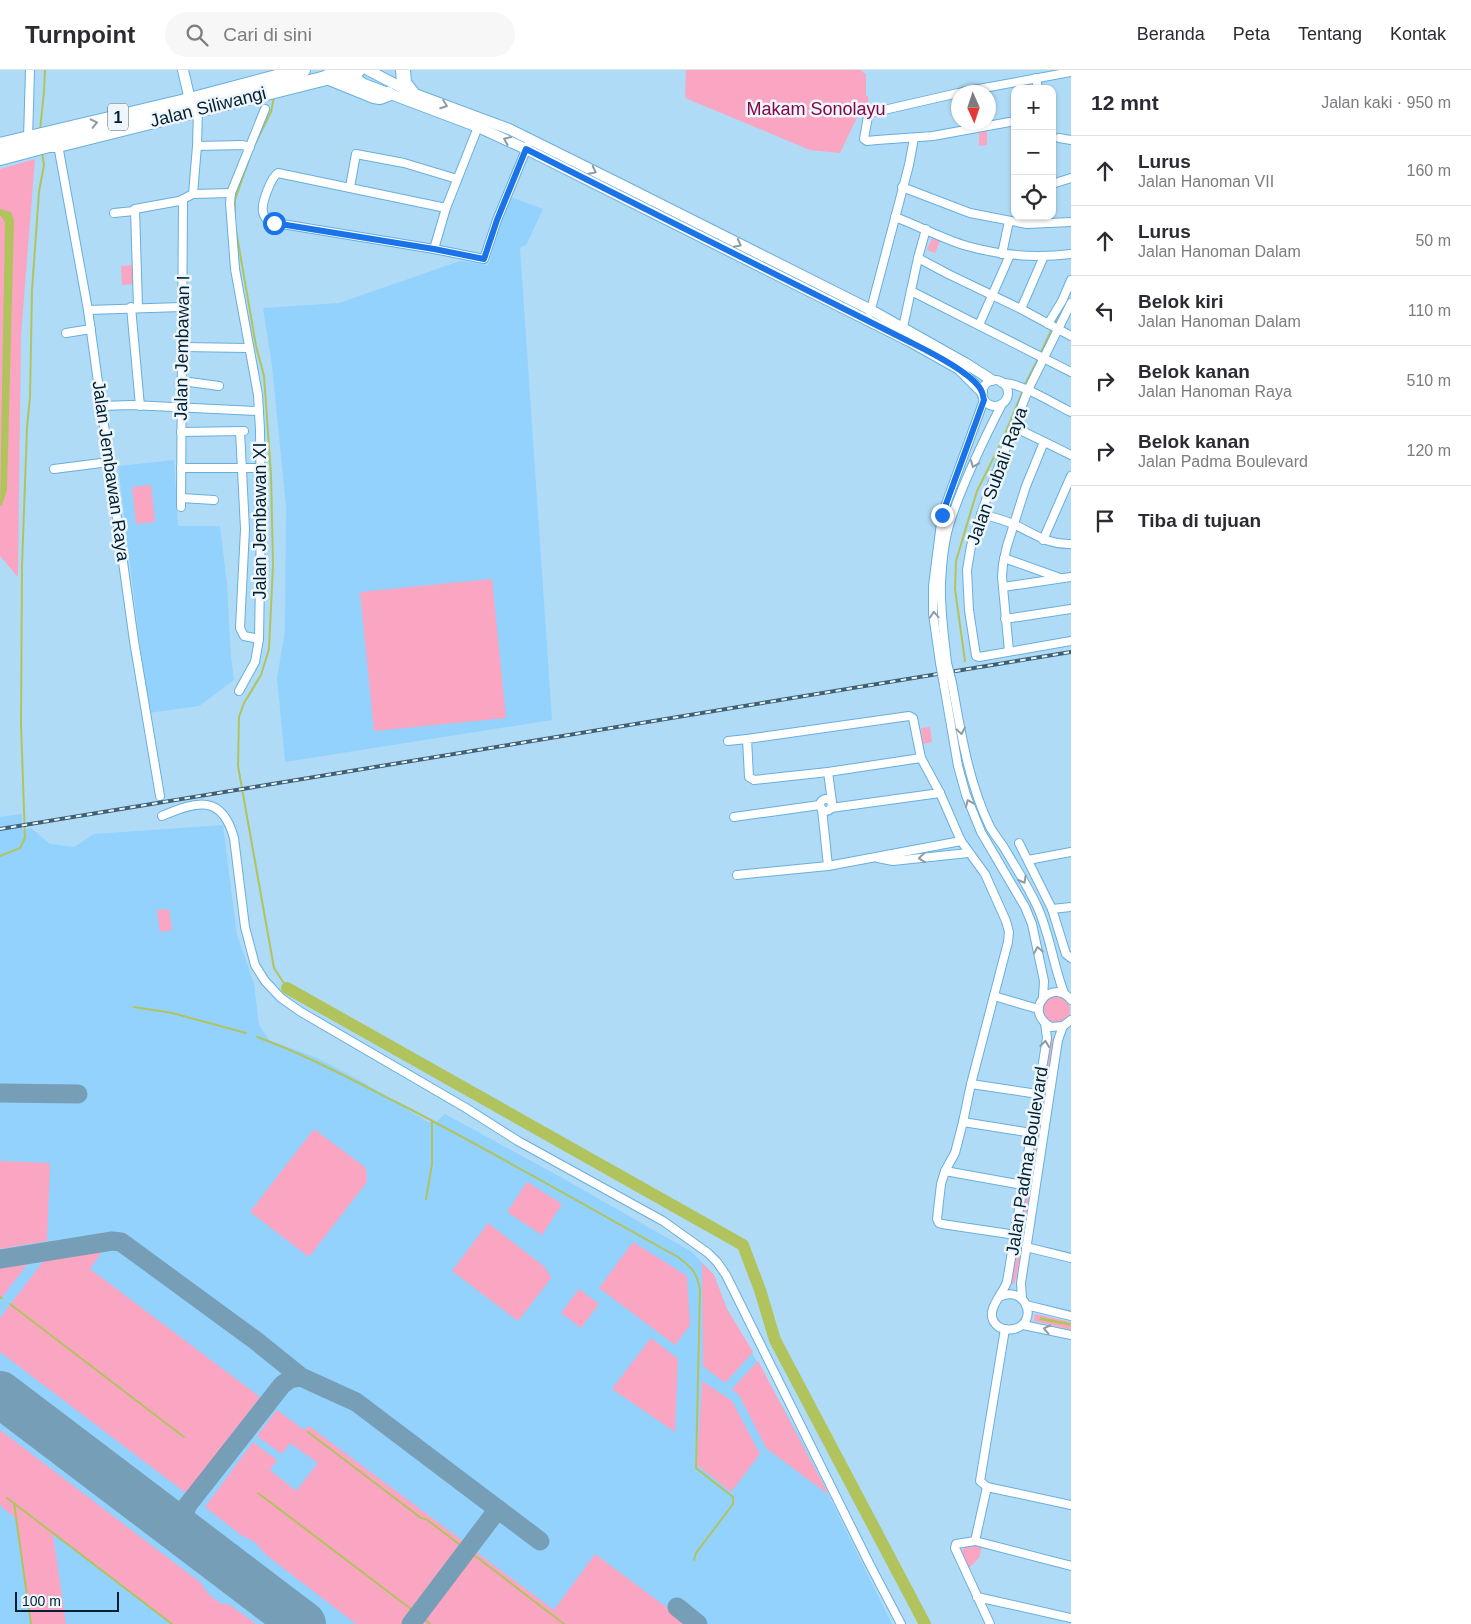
<!DOCTYPE html>
<html lang="id">
<meta charset="utf-8">
<style>
:root{--surface:#fff;--page:#f7f7f7;--text:#2b2b33;--muted:#7c7c81;--line:#e1e1e2}
body{margin:0;font-family:Arial,sans-serif;background:var(--page);color:var(--text)}
.controls{position:absolute;right:15px;top:15px;display:grid;overflow:hidden;border-radius:10px;box-shadow:0 1px 4px #0004}
.controls button{width:45px;height:45px;display:grid;place-items:center;padding:0;border:0;border-bottom:1px solid var(--line);background:var(--surface);color:var(--text);font:25px sans-serif}
.compass{position:absolute;left:951px;top:15px;width:45px;height:45px;border-radius:50%;background:var(--surface);box-shadow:0 1px 4px #0004;rotate:177deg}
.scale{position:absolute;left:15px;bottom:12px;width:104px;box-sizing:border-box;padding-left:5px;border:2px solid #012032;border-top:0;font-size:14px;line-height:18px;white-space:nowrap;color:#012032;-webkit-text-stroke:4px #eff6fb;paint-order:stroke}
.stop{position:absolute;width:15px;height:15px;margin:-11px;border:4px solid #1a73e8;border-radius:50%;background:#fff}
.stop.end{background:#1a73e8;border-color:#fff;box-shadow:0 1px 5px #0008}
.list{margin:0;padding:0;list-style:none}
h2{display:flex;justify-content:space-between;align-items:center;height:65px;margin:0;padding:0 20px;font-size:21px}
h2 small{font-size:16px;font-weight:400;color:var(--muted)}
.list li{display:grid;grid-template-columns:32px 1fr auto;gap:15px;align-items:center;box-sizing:border-box;height:70px;padding:0 20px;border-top:1px solid var(--line)}
.list b{display:block;font-size:19px;white-space:nowrap}
.list p{margin:0;font-size:16px;white-space:nowrap;color:var(--muted)}
.list em{font-size:16px;font-style:normal;color:var(--muted)}
.icon{flex:none;width:28px;height:28px;fill:none;stroke:currentColor;stroke-width:2;stroke-linecap:round;stroke-linejoin:round}
.map{position:relative;flex:none;width:1071px;height:1554px;overflow:hidden}
header{display:flex;align-items:center;gap:30px;box-sizing:border-box;height:70px;padding:0 25px;background:var(--surface);border-bottom:1px solid var(--line)}
header strong{font-size:24px}
nav{display:flex;gap:28px;margin-inline-start:auto;font-size:18px}
.search{width:350px;height:45px;background:var(--page);display:flex;align-items:center;gap:12px;box-sizing:border-box;padding:0 18px;border-radius:28px;color:var(--muted);font-size:19px}
main{display:flex}
aside{flex:1;background:var(--surface)}
.map>svg:first-child{display:block}
</style>
<header>
<strong>Turnpoint</strong>
<div class="search"><svg class="icon" aria-label="search" viewBox="0 0 24 24"><circle cx="10" cy="10" r="6"/><path d="M15 15l6 6"/></svg>Cari di sini</div>
<nav><a>Beranda</a><a>Peta</a><a>Tentang</a><a>Kontak</a></nav>
</header>
<main>
<div class="map">
<svg width="1071" height="1554" viewBox="0 0 1071 1554">
<rect width="100%" height="100%" fill="#b0dbf7"/>
<g fill="#93d2fc">
<path d="M 508,126 L 543,139 L 526,175 L 520,178 L 552,650 L 285,692 L 277,608 L 285,561 L 286,437 L 272,296 L 263,238 L 339,233 L 460,191 L 488,195 Z"/>
<path d="M 174,390 L 178,456 L 220,456 L 227,514 L 231,587 L 234,610 L 199,636 L 148,643 L 118,396 Z"/>
<path d="M 22,744 L 22,760 L 31,758 L 50,774 L 74,777 L 94,764 L 223,755 L 237,865 L 254,913 L 259,955 L 269,970 L 317,988 L 361,1011 L 428,1052 L 436,1052 L 445,1044 L 557,1105 L 692,1182 L 714,1205 L 727,1239 L 800,1367 L 892,1554 L 0,1554 L 0,747 Z"/>
</g>
<g fill="#faa6c2">
<path d="M 686,0 L 860,0 L 866,4 L 866,26 L 868,26 L 869,42 L 862,42 L 861,39 L 840,83 L 810,80 L 685,28 Z"/>
<path d="M 987,60 L 987,75 L 979,76 L 979,61 Z"/>
<path d="M 35,89 L 21,266 L 18,507 L 0,486 L 0,99 Z"/>
<path d="M 932,168 L 940,171 L 935,183 L 927,180 Z"/>
<path d="M 133,195 L 134,214 L 122,215 L 121,196 Z"/>
<path d="M 151,415 L 155,452 L 136,454 L 132,417 Z"/>
<path d="M 492,509 L 506,648 L 374,661 L 360,522 Z"/>
<path d="M 930,657 L 932,672 L 923,674 L 921,658 Z"/>
<path d="M 169,839 L 172,860 L 160,862 L 157,840 Z"/>
<circle cx="1056" cy="940" r="14"/>
<path d="M 1051,968 L 1055,971 L 1052,988 L 1017,1204 L 1014,1214 L 1011,1214 L 1010,1212 Z"/>
<path d="M 314,1059 L 366,1098 L 367,1112 L 309,1187 L 250,1142 Z"/>
<path d="M 0,1091 L 50,1093 L 47,1171 L 0,1179 Z"/>
<path d="M 527,1112 L 562,1134 L 542,1165 L 507,1142 Z"/>
<path d="M 488,1153 L 546,1198 L 548,1204 L 552,1207 L 518,1251 L 452,1201 Z"/>
<path d="M 633,1172 L 687,1206 L 690,1255 L 675,1275 L 599,1218 Z"/>
<path d="M 103,1180 L 90,1199 L 260,1327 L 187,1424 L 0,1282 L 0,1248 L 45,1189 Z"/>
<path d="M 28,1192 L 29,1192 L 0,1230 L 0,1197 Z"/>
<path d="M 702,1193 L 714,1205 L 727,1239 L 753,1282 L 725,1313 L 703,1296 Z"/>
<path d="M 579,1219 L 599,1234 L 581,1258 L 561,1243 Z"/>
<path d="M 1035,1244 L 1071,1252 L 1071,1260 L 1034,1251 Z"/>
<path d="M 651,1268 L 678,1289 L 675,1362 L 612,1319 Z"/>
<path d="M 758,1291 L 829,1425 L 766,1378 L 739,1325 L 732,1319 Z"/>
<path d="M 702,1311 L 732,1331 L 760,1384 L 731,1422 L 697,1395 Z"/>
<path d="M 277,1340 L 304,1360 L 309,1356 L 463,1471 L 401,1554 L 356,1554 L 265,1484 L 255,1472 L 241,1465 L 205,1437 L 253,1372 L 277,1390 L 270,1400 L 296,1421 L 318,1393 L 290,1373 L 282,1384 L 257,1366 Z"/>
<path d="M 0,1360 L 201,1513 L 206,1521 L 212,1527 L 220,1533 L 230,1535 L 256,1554 L 172,1554 L 53,1464 L 66,1554 L 31,1554 L 16,1449 L 0,1435 Z"/>
<path d="M 971,1474 L 982,1476 L 979,1488 L 968,1499 L 960,1483 L 966,1476 Z"/>
<path d="M 475,1481 L 554,1540 L 595,1484 L 689,1554 L 420,1554 Z"/>
</g>
<g fill="#b1c35d">
<path d="M 0,139 L 11,142 L 14,150 L 7,420 L 2,435 L 0,436 L 5,152 L 0,145 Z"/>
<path d="M 1040,1247 L 1070,1253 L 1071,1256 L 1039,1250 Z"/>
</g>
<g fill="none" stroke-linecap="round" stroke-linejoin="round">
<g stroke="#b1c35d" stroke-width="2">
<path d="M 40,60 L 44,22 L 45,0"/>
<path d="M 253,78 L 271,42 L 274,27"/>
<path d="M 235,144 L 235,130 L 251,84"/>
<path d="M 235,154 L 256,276 L 264,306 L 271,405 L 273,495 L 269,579 L 261,605 L 244,633 L 239,647 L 238,696 L 274,898 L 287,918"/>
<path d="M 1067,228 L 1071,221"/>
<path d="M 1054,255 L 1060,241"/>
<path d="M 1040,284 L 1052,259"/>
<path d="M 1024,316 L 1038,289"/>
<path d="M 965,591 L 955,519 L 956,491 L 977,421 L 1003,369 L 1023,320"/>
<path d="M 0,786 L 20,778 L 25,768 L 21,654 L 22,496 L 27,358 L 30,327 L 32,220 L 39,122 L 44,95 L 42,82"/>
<path d="M 134,937 L 172,943 L 246,963"/>
<path d="M 257,967 C 307,985 354,1011 402,1035 C 495,1083 586,1136 678,1187 C 692,1198 697,1202 700,1220 L 696,1398 L 733,1427 L 733,1434 L 696,1483 L 694,1490"/>
<path d="M 426,1129 L 432,1094 L 432,1052"/>
<path d="M 0,1227 L 2,1228"/>
<path d="M 10,1234 L 184,1367"/>
<path d="M 308,1362 L 421,1448 L 426,1449 L 459,1474"/>
<path d="M 258,1423 L 411,1539"/>
<path d="M 7,1428 L 172,1554"/>
<path d="M 14,1433 L 31,1554"/>
<path d="M 474,1485 L 564,1554"/>
<path d="M 424,1549 L 430,1554"/>
</g>
<path stroke="#b1c35d" stroke-width="12" d="M 287,918 L 743,1175 L 760,1220 L 775,1270 L 925,1554"/>
<g stroke="#769eb6" stroke-width="19">
<path d="M 0,1023 L 78,1024"/>
<path d="M 0,1189 L 112,1171 L 121,1172 L 255,1270 L 301,1307 L 356,1332 L 540,1471"/>
<path d="M 187,1437 C 180,1450 182,1457 190,1469"/>
<path d="M 159,1444 L 172,1446 L 183,1441 L 282,1315 L 290,1309 L 301,1307"/>
<path d="M 677,1537 L 698,1554"/>
<path d="M 411,1554 L 498,1439"/>
</g>
<path stroke="#769eb6" stroke-width="46" d="M 0,1324 L 303,1554"/>
<g stroke="#67afdd" stroke-width="10">
<g id="minor">
<path d="M 1036,8 L 1038,19"/>
<path d="M 962,22 L 1071,2"/>
<path d="M 958,23 L 871,43 L 868,46 L 864,69 L 867,71 L 877,70 L 933,66 L 1015,51"/>
<path d="M 1059,68 L 1071,70"/>
<path d="M 28,69 L 30,0"/>
<path d="M 58,75 L 88,240 L 134,571 L 160,726"/>
<path d="M 197,76 L 242,75 L 250,77"/>
<path d="M 1052,114 L 1071,108"/>
<path d="M 350,117 L 356,84 L 404,93 L 457,109"/>
<path d="M 902,117 L 970,143 L 1027,154 L 1071,152"/>
<path d="M 193,124 L 197,76 L 198,39"/>
<path d="M 446,138 L 278,103 C 271,107 261,134 263,142 C 264,147 267,150 270,152 L 434,179 L 484,189 L 497,150 L 528,75"/>
<path d="M 114,143 L 134,141"/>
<path d="M 895,147 C 919,156 943,169 967,176 C 1002,186 1036,188 1071,184"/>
<path d="M 434,179 L 446,138 L 478,57"/>
<path d="M 1002,184 L 1009,151"/>
<path d="M 918,188 L 948,204 L 1021,239 L 1071,266"/>
<path d="M 911,221 L 1071,302"/>
<path d="M 1071,233 L 1028,320 L 986,430 L 971,476 L 967,500 L 969,540 L 976,586 L 979,587 L 1071,571"/>
<path d="M 131,237 L 140,336"/>
<path d="M 138,237 L 135,139 L 179,131 L 193,124 L 231,123"/>
<path d="M 1021,239 L 1044,186"/>
<path d="M 88,240 L 182,237"/>
<path d="M 870,243 L 909,95 L 914,68"/>
<path d="M 1048,254 L 1062,231 L 1071,210"/>
<path d="M 979,255 L 1010,185"/>
<path d="M 902,262 L 918,188 L 926,159"/>
<path d="M 66,263 L 91,259"/>
<path d="M 182,277 L 248,278"/>
<circle cx="995" cy="323" r="13"/>
<path d="M 182,311 L 219,316"/>
<path d="M 1002,313 C 1020,312 1054,334 1071,342"/>
<path d="M 102,336 L 131,335 L 258,341"/>
<path d="M 1014,357 L 1071,385"/>
<path d="M 240,361 L 245,459 L 240,558 L 244,566 L 259,569"/>
<path d="M 181,362 L 244,361"/>
<path d="M 181,398 L 260,398"/>
<path d="M 54,399 L 109,392"/>
<path d="M 181,428 L 214,430"/>
<path d="M 181,437 L 183,130"/>
<path d="M 981,444 C 993,447 1005,450 1015,455 C 1035,464 1048,475 1071,474"/>
<path d="M 1043,470 L 1071,406"/>
<path d="M 1004,488 L 1060,508"/>
<path d="M 1003,517 L 1071,507"/>
<path d="M 1005,549 L 1071,539"/>
<path d="M 1009,581 L 1002,507 L 1003,494 L 1007,476 L 1026,416 L 1044,372"/>
<path d="M 940,593 L 933,544 L 933,516 L 942,445 L 984,330"/>
<path d="M 947,593 C 944,566 940,539 941,513 C 942,492 944,469 951,449 C 964,410 983,371 1002,334"/>
<path d="M 952,613 C 961,663 968,711 990,757 C 994,764 999,770 1003,776 C 1015,796 1027,815 1037,836 C 1050,864 1053,895 1064,923"/>
<path d="M 944,615 L 958,696 L 966,725 L 981,762 L 1025,837 L 1032,854 L 1044,911 L 1043,928"/>
<path d="M 239,621 L 255,592 L 259,569 L 261,449 L 260,360 L 258,325 L 235,199 L 230,133 L 231,123 L 265,39"/>
<path d="M 728,671 L 747,669"/>
<path d="M 921,688 L 828,702 L 754,710 L 749,707 L 747,669 L 909,646 L 913,648 L 921,688 L 940,723 L 961,771 L 985,804 L 1006,851 L 1009,862 L 1008,872 L 971,1014 L 963,1052 L 955,1083 L 945,1101 L 941,1114 L 937,1149 L 939,1153 L 942,1154 L 1016,1165"/>
<path d="M 828,702 L 832,732"/>
<circle cx="826" cy="735" r="6"/>
<path d="M 831,738 L 940,723"/>
<path d="M 822,739 L 828,796"/>
<path d="M 162,746 C 197,731 222,724 234,768 L 245,857 L 255,895 L 265,911 L 281,928 L 301,942 L 466,1038 L 518,1071 L 663,1151 L 708,1183 L 717,1192 L 726,1205 L 870,1495 L 901,1554"/>
<path d="M 734,747 L 820,735"/>
<path d="M 1019,773 L 1052,839 L 1066,884 L 1071,888"/>
<path d="M 878,788 L 893,791 L 968,783"/>
<path d="M 1028,790 L 1071,782"/>
<path d="M 737,805 L 828,796 L 961,771"/>
<path d="M 1052,839 L 1071,837"/>
<path d="M 994,926 L 1038,939"/>
<path d="M 1071,930 C 1053,907 1021,940 1051,957 L 1063,956 L 1071,950"/>
<path d="M 971,1014 L 1038,1024"/>
<path d="M 963,1052 L 1032,1063"/>
<path d="M 945,1101 L 1023,1115"/>
<path d="M 1026,1177 L 1071,1188"/>
<path d="M 999,1227 C 1027,1214 1039,1253 1014,1259 C 1009,1260 1004,1260 999,1257 C 981,1244 1002,1226 1007,1212 L 1047,968 L 1045,953"/>
<path d="M 1022,1229 L 1021,1213 L 1058,970 L 1063,956"/>
<path d="M 1026,1235 L 1071,1246"/>
<path d="M 1023,1255 L 1071,1265"/>
<path d="M 1005,1259 L 980,1411 L 987,1417 L 1071,1435"/>
<path d="M 987,1417 L 975,1471 L 956,1474 L 955,1478 L 990,1554"/>
<path d="M 975,1471 L 1071,1496"/>
<path d="M 977,1527 L 1071,1548"/>
</g>
</g>
<g stroke="#67afdd" stroke-width="12">
<g id="tertiary">
<path d="M 183,0 L 190,30"/>
<path d="M 351,0 L 357,9 L 364,14 L 478,57 L 526,79 L 911,272 L 959,299 L 982,322"/>
<path d="M 368,0 L 412,23 L 509,59 L 626,117 L 871,240 L 965,293 L 992,310"/>
</g>
</g>
<g stroke="#67afdd" stroke-width="16">
<g id="trunk">
<path d="M 403,0 L 404,13 L 412,23"/>
<path d="M 327,7 L 374,26 L 380,27 L 388,24"/>
<path d="M 0,75 L 190,30 L 303,0"/>
<path d="M 0,88 L 49,75 L 58,75 L 358,0"/>
</g>
</g>
<use href="#minor" stroke="#fff" stroke-width="8"/>
<use href="#tertiary" stroke="#fff" stroke-width="10"/>
<use href="#trunk" stroke="#fff" stroke-width="14"/>
<g stroke="#3d6075" stroke-width="4">
<path id="rail" d="M 0,759 L 1071,582"/>
</g>
<use href="#rail" stroke="#eff6fb" stroke-width="2" stroke-dasharray="5.5" stroke-linecap="butt"/>
<g stroke="#67afdd" stroke-width="10" stroke-linecap="butt">
<g id="minor-bridge">
<path d="M 940,593 L 944,615"/>
<path d="M 947,593 L 952,613"/>
</g>
</g>
<use href="#minor-bridge" stroke="#fff" stroke-width="8"/>
</g>
<defs><path id="oneway-chevron" d="M-2-3.5L2.5 0L-2 3.5" fill="none" stroke-width="1.6" stroke-linecap="round" stroke-linejoin="round" transform="scale(1.25)"/></defs>
<g stroke="#8d9ba3">
<use href="#oneway-chevron" transform="translate(444 35) rotate(20)"/>
<use href="#oneway-chevron" transform="translate(94 53) rotate(-13)"/>
<use href="#oneway-chevron" transform="translate(507 70) rotate(-156)"/>
<use href="#oneway-chevron" transform="translate(593 101) rotate(26)"/>
<use href="#oneway-chevron" transform="translate(738 174) rotate(27)"/>
<use href="#oneway-chevron" transform="translate(974 394) rotate(112)"/>
<use href="#oneway-chevron" transform="translate(934 545) rotate(-94)"/>
<use href="#oneway-chevron" transform="translate(961 661) rotate(80)"/>
<use href="#oneway-chevron" transform="translate(969 733) rotate(-113)"/>
<use href="#oneway-chevron" transform="translate(922 788) rotate(174)"/>
<use href="#oneway-chevron" transform="translate(1023 810) rotate(61)"/>
<use href="#oneway-chevron" transform="translate(1038 880) rotate(-101)"/>
<use href="#oneway-chevron" transform="translate(1045 974) rotate(-84)"/>
<use href="#oneway-chevron" transform="translate(1047 1259) rotate(-167)"/>
</g>
<g fill="none" stroke-linecap="round" stroke-linejoin="round">
<path stroke="#1a73e8" stroke-width="6" d="M 274,153 L 434,179 L 484,189 L 497,150 L 526,79 L 910,272 C 928,281 975,304 982,322 C 983,324 983,327 984,330 L 942,445"/>
</g>
<g text-anchor="middle" stroke-width="5" stroke-linejoin="round" paint-order="stroke">
<rect fill="#eff6fb" stroke="#48606e" stroke-width="1" x="108" y="33.5" width="20" height="27" rx="4"/>
<g font-size="16" font-weight="bold" fill="#012032">
<text x="118" y="53">1</text>
</g>
<g font-size="18" fill="#012032" stroke="#eff6fb">
<text transform="translate(208 37) rotate(-14)" y="6">Jalan Siliwangi</text>
<text transform="translate(182 278) rotate(-89)" y="6">Jalan Jembawan I</text>
<text transform="translate(111 401) rotate(82)" y="6">Jalan Jembawan Raya</text>
<text transform="translate(997 406) rotate(-70)" y="6">Jalan Subali Raya</text>
<text transform="translate(260 451) rotate(-90)" y="6">Jalan Jembawan XI</text>
<text transform="translate(1027 1091) rotate(-81)" y="6">Jalan Padma Boulevard</text>
</g>
<g font-size="18" fill="#850749" stroke="#eff6fb">
<text x="816" y="45">Makam Sonolayu</text>
</g>
</g>
</svg>
<div class="controls">
<button>+</button>
<button>−</button>
<button><svg class="icon" aria-label="locate" viewBox="0 0 24 24"><circle cx="12" cy="12" r="6"/><path d="M12 2v4M12 18v4M2 12h4M18 12h4"/></svg></button>
</div>
<svg class="compass" viewBox="-18 -18 36 36"><path d="M0-13l5 13h-10z" fill="#e53935"/><path d="M0 13l5-13h-10z" fill="#7c7c81"/></svg>
<div class="scale">100 m</div>
<div class="stop" style="left:274px;top:153px"></div>
<div class="stop end" style="left:942px;top:445px"></div>
</div>
<aside>
<h2>12 mnt<small>Jalan kaki · 950 m</small></h2>
<ul class="list">
<li><svg class="icon" aria-label="ahead" viewBox="0 0 24 24"><path d="M12 20V5M6 11l6-6 6 6"/></svg><div><b>Lurus</b><p>Jalan Hanoman VII</p></div><em>160 m</em></li>
<li><svg class="icon" aria-label="ahead" viewBox="0 0 24 24"><path d="M12 20V5M6 11l6-6 6 6"/></svg><div><b>Lurus</b><p>Jalan Hanoman Dalam</p></div><em>50 m</em></li>
<li><svg class="icon" aria-label="left" viewBox="0 0 24 24"><path d="M17 20v-9H6M10 6l-5 5 5 5"/></svg><div><b>Belok kiri</b><p>Jalan Hanoman Dalam</p></div><em>110 m</em></li>
<li><svg class="icon" aria-label="right" viewBox="0 0 24 24"><path d="M7 20v-9h11M14 6l5 5-5 5"/></svg><div><b>Belok kanan</b><p>Jalan Hanoman Raya</p></div><em>510 m</em></li>
<li><svg class="icon" aria-label="right" viewBox="0 0 24 24"><path d="M7 20v-9h11M14 6l5 5-5 5"/></svg><div><b>Belok kanan</b><p>Jalan Padma Boulevard</p></div><em>120 m</em></li>
<li><svg class="icon" aria-label="arrive" viewBox="0 0 24 24"><path d="M6 21V4h12l-3 4 3 4H6"/></svg><div><b>Tiba di tujuan</b></div></li>
</ul>
</aside>
</main>
